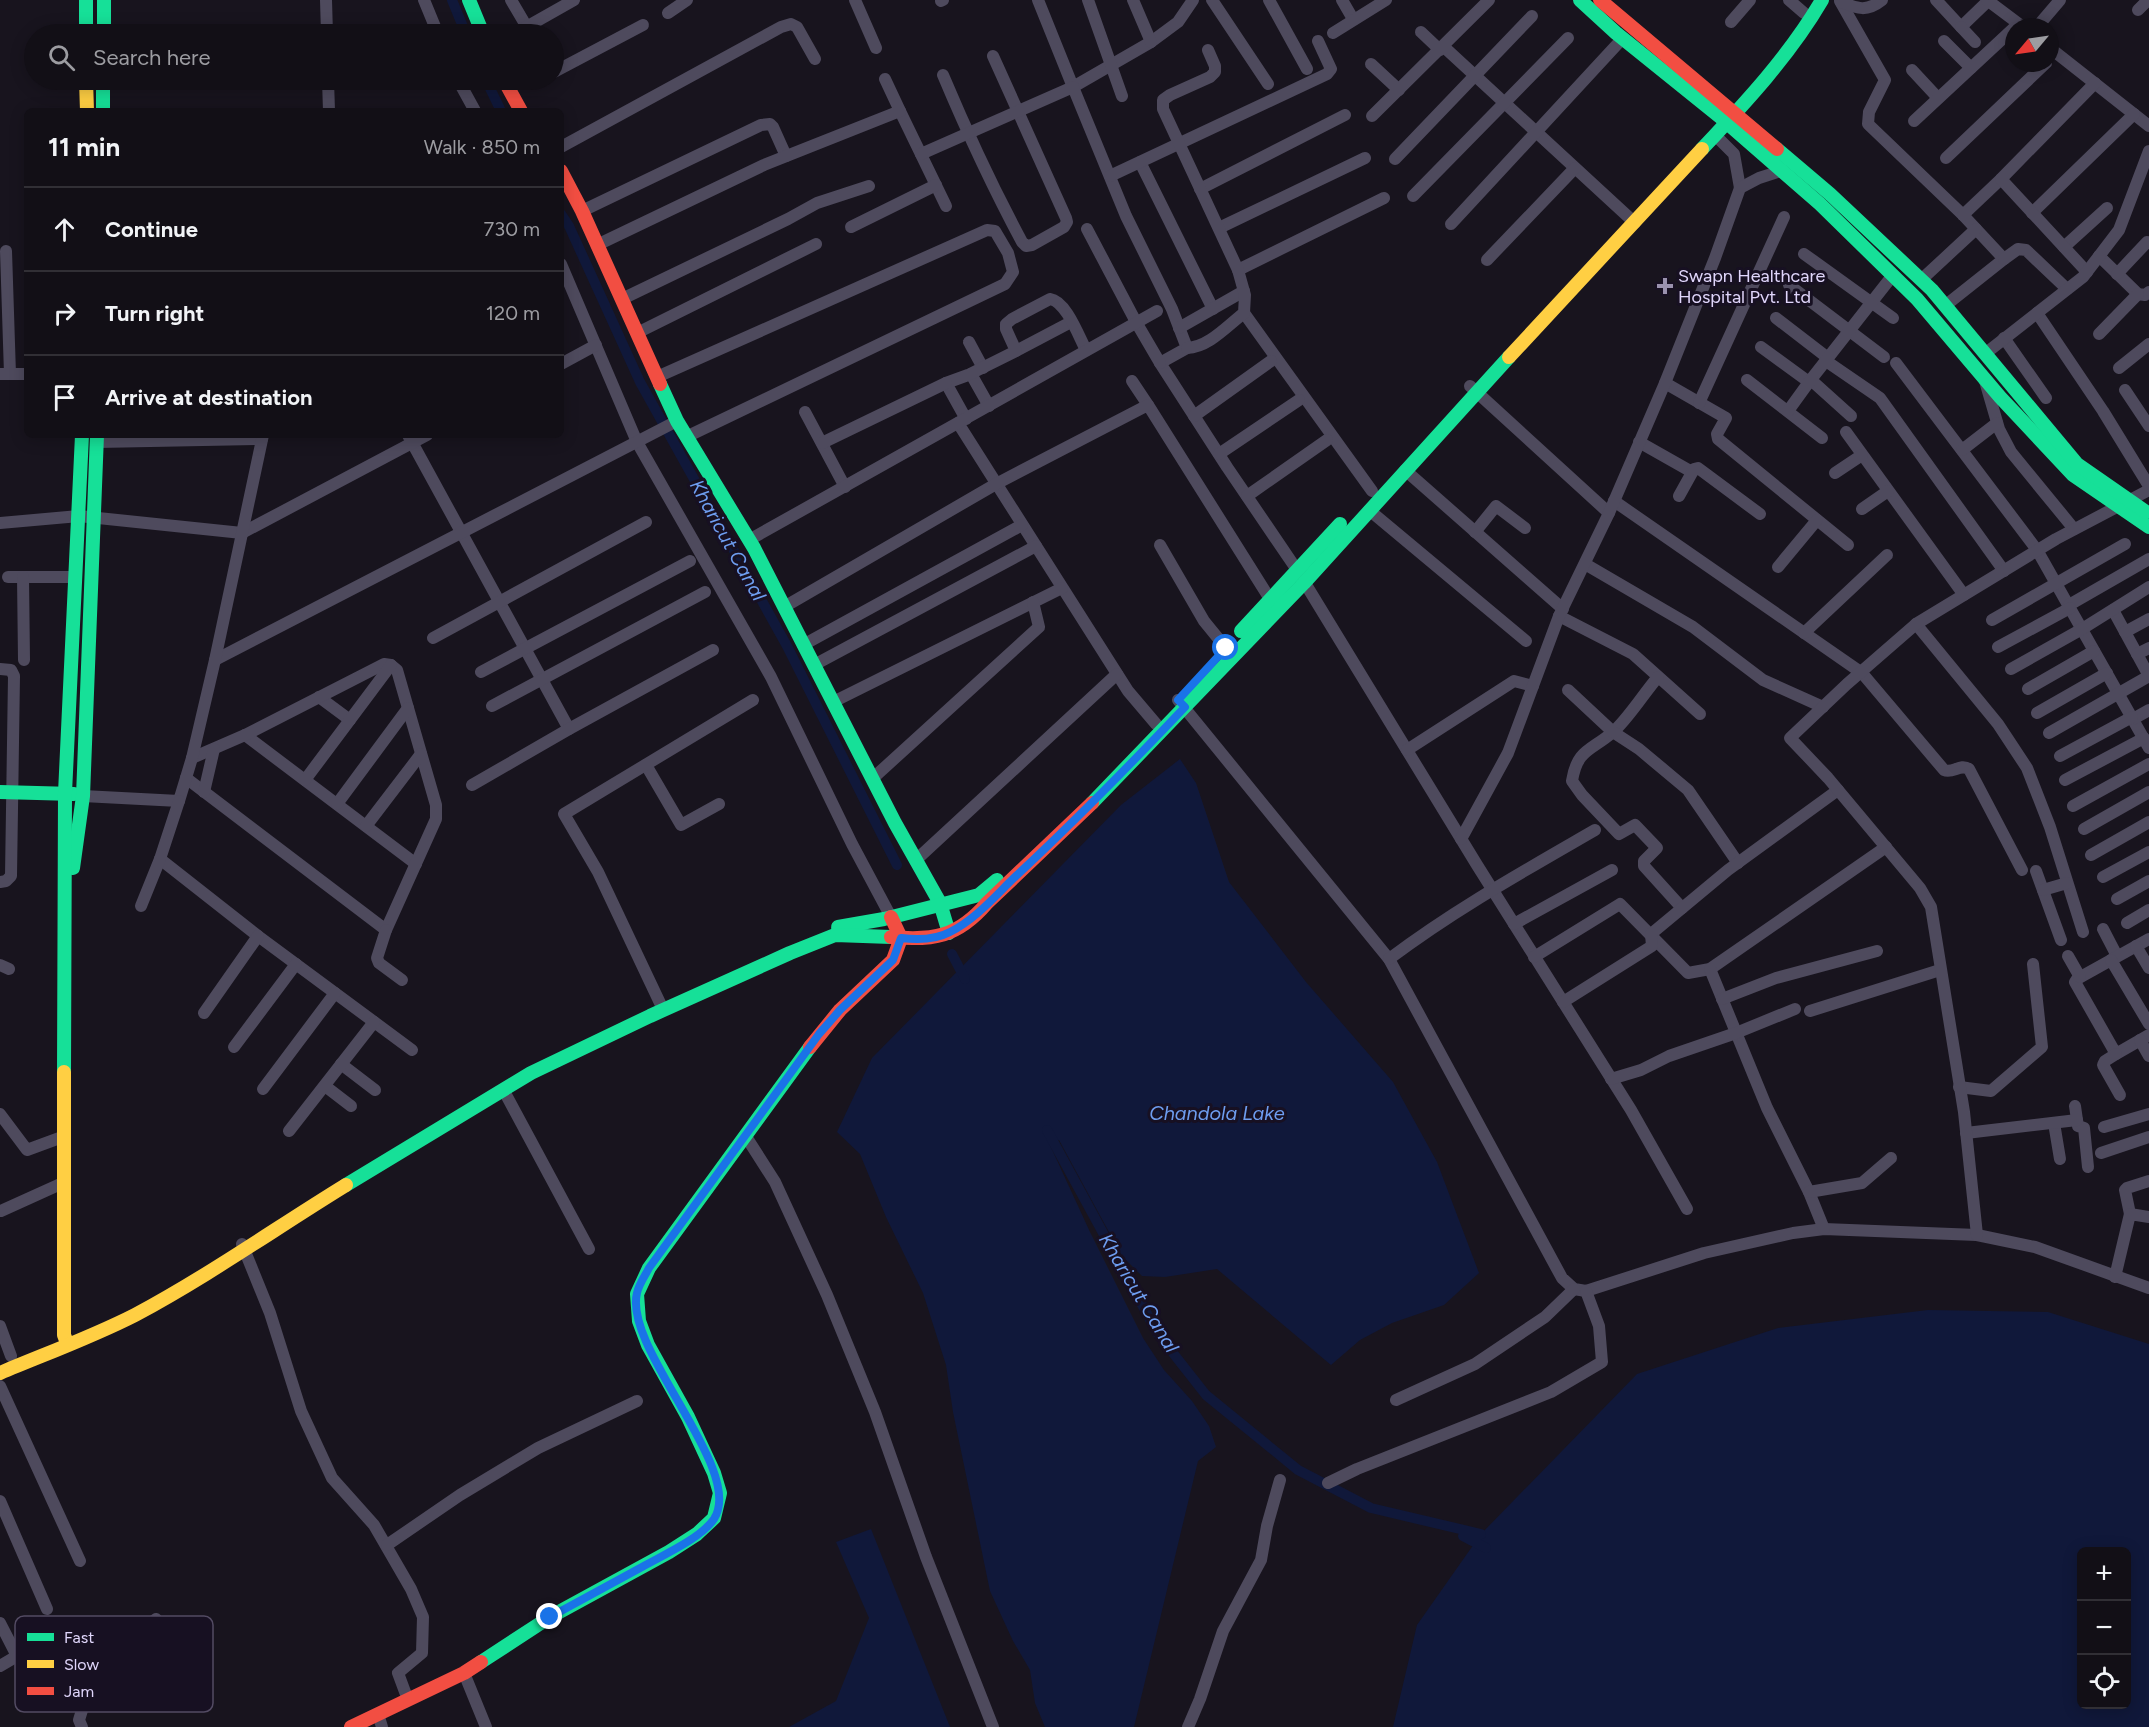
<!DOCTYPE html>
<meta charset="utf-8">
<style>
:root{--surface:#120f16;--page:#1f1d23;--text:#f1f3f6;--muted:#9c9ca1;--line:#312f35}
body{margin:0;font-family:Figtree,sans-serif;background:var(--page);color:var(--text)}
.controls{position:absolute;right:18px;bottom:18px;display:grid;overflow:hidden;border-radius:9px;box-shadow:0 3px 15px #0003}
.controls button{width:54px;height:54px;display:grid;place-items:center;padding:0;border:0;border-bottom:2px solid var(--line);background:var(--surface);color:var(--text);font:30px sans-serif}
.compass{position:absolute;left:2005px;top:18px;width:54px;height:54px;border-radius:50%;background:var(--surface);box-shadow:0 3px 15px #0003;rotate:241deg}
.stop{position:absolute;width:18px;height:18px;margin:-14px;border:4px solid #1a73e8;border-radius:50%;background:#fff}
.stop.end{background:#1a73e8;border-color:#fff;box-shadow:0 2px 6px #0008}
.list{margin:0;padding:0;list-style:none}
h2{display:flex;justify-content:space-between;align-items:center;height:78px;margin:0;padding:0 24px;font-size:26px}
h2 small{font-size:20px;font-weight:400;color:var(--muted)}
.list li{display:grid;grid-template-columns:39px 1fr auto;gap:18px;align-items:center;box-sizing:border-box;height:84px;padding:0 24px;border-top:2px solid var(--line)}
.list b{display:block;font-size:22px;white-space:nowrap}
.list em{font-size:20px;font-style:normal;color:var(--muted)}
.icon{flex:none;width:33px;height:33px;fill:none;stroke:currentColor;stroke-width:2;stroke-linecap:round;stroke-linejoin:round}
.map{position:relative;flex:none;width:2149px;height:1727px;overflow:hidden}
.search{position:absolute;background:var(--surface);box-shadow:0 3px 15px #0003;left:24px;top:24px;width:540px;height:66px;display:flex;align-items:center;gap:15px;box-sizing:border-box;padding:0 21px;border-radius:33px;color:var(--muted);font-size:22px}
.panel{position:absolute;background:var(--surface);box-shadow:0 3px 15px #0003;left:24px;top:108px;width:540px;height:330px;border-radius:9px}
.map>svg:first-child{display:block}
</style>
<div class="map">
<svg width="2149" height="1727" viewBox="0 0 2149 1727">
<rect width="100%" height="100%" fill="#18141e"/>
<g fill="#10183a" fill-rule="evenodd">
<path d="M 1180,759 L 1196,783 L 1229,882 L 1306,982 L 1393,1082 L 1437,1162 L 1479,1273 L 1444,1305 L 1392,1323 L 1360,1340 L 1331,1365 L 1217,1269 L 1165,1277 L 1142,1276 L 1122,1256 L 1059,1140 L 1049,1143 L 1090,1232 L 1143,1338 L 1164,1370 L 1192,1401 L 1209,1426 L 1216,1447 L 1198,1461 L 1134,1727 L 1045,1727 L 1035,1703 L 1030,1670 L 1013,1641 L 990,1591 L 953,1412 L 946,1365 L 923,1293 L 886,1217 L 860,1154 L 837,1132 L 872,1058 L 1121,805 Z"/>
<path d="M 1928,1310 L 2048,1312 L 2149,1344 L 2149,1727 L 1393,1727 L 1417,1625 L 1481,1534 L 1637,1374 L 1778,1328 ZM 2082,1552 L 2126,1552 L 2126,1704 L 2082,1704 Z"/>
<path d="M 871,1529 L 950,1727 L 789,1727 L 836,1701 L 869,1618 L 836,1542 Z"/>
</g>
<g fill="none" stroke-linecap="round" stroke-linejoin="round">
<g stroke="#10183a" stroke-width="10">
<path d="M 452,0 L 466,34"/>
<path d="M 486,80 L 501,111"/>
<path d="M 561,214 L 569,226 L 640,382 L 787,646 L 897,865"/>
<path d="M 952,954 L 965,979"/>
<path d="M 1047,1130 L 1158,1334 L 1206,1395 L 1298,1470 L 1371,1508 L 1481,1534 L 1463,1536 L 1486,1548"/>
</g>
<g stroke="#4e4a5d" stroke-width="12">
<path d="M 326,0 L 327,34"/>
<path d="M 424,0 L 438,34"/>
<path d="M 511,0 L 531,34"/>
<path d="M 855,0 L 876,48"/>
<path d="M 1038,0 L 1073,87 L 1151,42 L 1178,22 L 1193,0"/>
<path d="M 1088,0 L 1122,96"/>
<path d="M 1133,0 L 1151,42"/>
<path d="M 1212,0 L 1268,84"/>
<path d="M 1269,0 L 1307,69"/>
<path d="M 1342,0 L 1353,19"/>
<path d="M 1789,0 L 1804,13"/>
<path d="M 1936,0 L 1961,27 L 1988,1"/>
<path d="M 1987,0 L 2023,27"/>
<path d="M 941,1 L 943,0"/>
<path d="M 1840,1 L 1885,80 L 1869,112 L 1868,124 L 1963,215 L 2004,259 L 1946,305"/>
<path d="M 1841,2 C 1858,9 1867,12 1882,0"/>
<path d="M 2138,10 L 2148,0"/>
<path d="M 668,13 L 687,0"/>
<path d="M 1731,22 L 1750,0"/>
<path d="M 1961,27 L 1975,42"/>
<path d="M 2037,27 L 2060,0"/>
<path d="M 1421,32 L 1440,50"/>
<path d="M 1333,33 L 1386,0"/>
<path d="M 514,34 L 574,0"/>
<path d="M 1944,41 L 1971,68"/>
<path d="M 1444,47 L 1635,223"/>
<path d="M 2050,48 L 2149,126"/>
<path d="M 1371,64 L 1399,90"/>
<path d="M 1912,70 L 1938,98"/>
<path d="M 554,72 L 643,25"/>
<path d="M 943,75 C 967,132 993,188 1022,242 L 1026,246 L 1032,245 L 1064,227 L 1067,222 L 1066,218 L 993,56"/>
<path d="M 328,80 L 329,111"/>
<path d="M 458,80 L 475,111"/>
<path d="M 900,111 L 946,206"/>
<path d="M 1372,116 L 1489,0"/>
<path d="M 1914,121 L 2014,28"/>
<path d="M 1715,135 L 1734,154 L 1740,188"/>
<path d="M 561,147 L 781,27 L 791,24 L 797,27 L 815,59"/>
<path d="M 921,154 L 1073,87 L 1126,216 L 1172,309 L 1187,348 L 1160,363 L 1227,467 L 1297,570 L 1477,865 L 1631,1110 L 1687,1209"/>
<path d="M 1946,158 L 2046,63"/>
<path d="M 1395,159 L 1532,16"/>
<path d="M 1140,162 L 1213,309"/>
<path d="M 1110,176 L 1327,74 L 1331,69 L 1318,41"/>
<path d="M 1200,189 L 1345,115"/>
<path d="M 1413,196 L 1568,38"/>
<path d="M 582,211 L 761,125 L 770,124 L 773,127 L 786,156"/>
<path d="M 2032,213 L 2134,114"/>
<path d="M 1963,215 L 2001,179"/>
<path d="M 1451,224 L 1623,38"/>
<path d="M 851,227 L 936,185"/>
<path d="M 1219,228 L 1365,158"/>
<path d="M 1087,229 L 1136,322 L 1160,363"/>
<path d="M 597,245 L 764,165 L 900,111 L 885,79"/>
<path d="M 2064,247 L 2107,208"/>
<path d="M 6,251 L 10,374"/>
<path d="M 1804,254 L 1893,318"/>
<path d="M 2099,256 L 2138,294 L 2145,295 L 2149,292"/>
<path d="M 2004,259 L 2018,249 L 2026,250 L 2067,289"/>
<path d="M 1487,260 L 1575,168"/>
<path d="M 561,264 L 637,442 L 771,677 L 852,844 L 891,917"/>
<path d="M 1238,270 L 1384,198"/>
<path d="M 2087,272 L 2001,179 L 2095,83"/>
<path d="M 2117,274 L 2147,242"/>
<path d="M 1921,280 L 1976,229"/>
<path d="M 1789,285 L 1884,357"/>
<path d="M 622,299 L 788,219 L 817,203 L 869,186"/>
<path d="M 1244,313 L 1372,491"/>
<path d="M 2037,313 L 2103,411 L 2149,486"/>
<path d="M 1776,318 L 1828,358"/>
<path d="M 1179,328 L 1244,291"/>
<path d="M 637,333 L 816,244"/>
<path d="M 2099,334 L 2138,294"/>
<path d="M 2004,338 L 2046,398"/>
<path d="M 969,342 L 983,368"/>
<path d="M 1761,347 L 1809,382"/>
<path d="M 1187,348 C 1209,347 1227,326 1244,313 L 1245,295 L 1238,270 L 1163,109 L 1163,100 L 1170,95 L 1210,77 L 1215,72 L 1215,66 L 1208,50"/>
<path d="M 1016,351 L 1071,322"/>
<path d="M 1986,353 L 2083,277 L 2119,230 L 2149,151"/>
<path d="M 1826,361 L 1880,398 L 2004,571"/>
<path d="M 1896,363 L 2037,550 L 2149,748"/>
<path d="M 561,364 L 596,345"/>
<path d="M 2119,368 L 2149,344"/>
<path d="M 0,374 L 27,374"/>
<path d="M 971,374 L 989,406"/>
<path d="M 657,377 L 987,230 L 995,231 L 1008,253 L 1013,272 L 1005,284 L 686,437"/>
<path d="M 1747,380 L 1822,438"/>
<path d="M 1811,380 L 1851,416"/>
<path d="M 1132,381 L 1148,405"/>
<path d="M 1985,381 L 1999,429 L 2011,452 L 2074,529"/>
<path d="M 1665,383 L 1726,418 L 1717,434 L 1718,439 L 1848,545"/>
<path d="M 1470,386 L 1609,513"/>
<path d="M 2125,390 L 2149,426"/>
<path d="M 1699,403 L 1784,217"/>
<path d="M 1788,411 L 1809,382 L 1893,275"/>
<path d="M 805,412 L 845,487"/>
<path d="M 1194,416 L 1271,361"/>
<path d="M 966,419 L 946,383 L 968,375 L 1016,351 L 1006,329 L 1006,324 L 1012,319 L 1050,299 C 1066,301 1079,337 1086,350"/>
<path d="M 958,423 L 1128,691 L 1156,724"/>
<path d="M 1846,432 L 1964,595"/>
<path d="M 408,435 L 569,729"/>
<path d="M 97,442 L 262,439"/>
<path d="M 1639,442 L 1692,472"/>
<path d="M 822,443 L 946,383"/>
<path d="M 1962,450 L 1997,423"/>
<path d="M 1219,454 L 1299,400"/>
<path d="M 1405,470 L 1563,609"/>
<path d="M 1835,473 L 1862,455"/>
<path d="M 1247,496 L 1327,440"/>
<path d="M 1679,496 L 1694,469 L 1698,468 L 1760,514"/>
<path d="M 1614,501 L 1862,673 L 1944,770 C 1953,774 1960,763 1969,769 L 2022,870"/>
<path d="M 1862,509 L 1888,491"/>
<path d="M 1369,510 L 1526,641"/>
<path d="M 0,523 L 79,516 L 242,533 L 427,435"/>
<path d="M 1475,532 L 1496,506 L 1525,528"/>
<path d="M 749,540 L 1157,311"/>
<path d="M 1160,545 L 1204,621 L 1226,648"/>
<path d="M 1585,564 L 1693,627 L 1763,680 L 1823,707"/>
<path d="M 1778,567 L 1817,520"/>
<path d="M 8,577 L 76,577"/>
<path d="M 23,577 L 24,660"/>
<path d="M 2069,605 L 2149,559"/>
<path d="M 784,607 L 996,484 L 1148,405 L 1270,599"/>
<path d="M 2113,610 L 2149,676"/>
<path d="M 1559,616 L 1633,654 L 1700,714"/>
<path d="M 1992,620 L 2125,544"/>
<path d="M 1916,624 L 1998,724 L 2027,768 L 2050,827 L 2083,932"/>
<path d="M 2125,632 L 2149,619"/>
<path d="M 1804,633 L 1887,555"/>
<path d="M 433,638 L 646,522"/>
<path d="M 803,645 L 1022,525"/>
<path d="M 1998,647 L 2070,608"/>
<path d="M 2137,654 L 2149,648"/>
<path d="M 215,660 L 677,421"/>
<path d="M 814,665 L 1036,546"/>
<path d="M 0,669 L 11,670 L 14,676 L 11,876 L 6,881 L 0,882"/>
<path d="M 2011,669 L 2082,629 L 2149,587"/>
<path d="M 481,672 L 690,561"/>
<path d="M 1658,677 C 1644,693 1628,719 1613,732 C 1591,751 1577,749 1572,781 L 1582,795 L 1619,834 L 1635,825 L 1657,848 L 1644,861 L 1644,866 L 1682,908"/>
<path d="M 2028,689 L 2094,651"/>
<path d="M 1568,690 L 1613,732 L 1639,749 L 1688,790 L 1738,863"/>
<path d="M 319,697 L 350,720"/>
<path d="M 1178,700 L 1389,959 L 1562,1278 L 1574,1289 L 1586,1291 L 1704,1253 L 1793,1233 L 1824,1229 L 1977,1235 L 2035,1247 L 2149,1288"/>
<path d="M 833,702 L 1062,588"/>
<path d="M 492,706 L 705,592"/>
<path d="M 2037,713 L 2107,673"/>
<path d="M 2133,719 L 2149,710"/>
<path d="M 2049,733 L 2149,676"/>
<path d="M 245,735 L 416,864"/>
<path d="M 1407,750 L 1514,681 L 1533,686"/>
<path d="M 2060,756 L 2132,717"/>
<path d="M 646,765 L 681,825 L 719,804"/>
<path d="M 186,778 L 386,930 L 436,819 L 436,805 L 397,670 L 391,665 L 384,664 L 245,735 L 192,758"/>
<path d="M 872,779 L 1039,627 L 1033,602"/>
<path d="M 305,780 L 391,665"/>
<path d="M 2065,780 L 2144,738"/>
<path d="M 472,785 L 569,729 L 713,650"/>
<path d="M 204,792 L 214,749"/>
<path d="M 83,796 L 179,801 L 192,758 L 215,660 L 263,435"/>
<path d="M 337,804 L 408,708"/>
<path d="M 2073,806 L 2149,764"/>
<path d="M 366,826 L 421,754"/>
<path d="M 2084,829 L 2149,792"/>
<path d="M 1461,839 L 1508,753 L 1559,616 L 1609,513 L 1665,383 L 1715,258 L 1740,188 L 1759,178 L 1781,171"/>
<path d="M 2091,855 L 2149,822"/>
<path d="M 160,859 L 258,936 L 412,1050"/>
<path d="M 916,860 L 1117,674"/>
<path d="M 2036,871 L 2061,940"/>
<path d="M 2103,877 L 2149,852"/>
<path d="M 2043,890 L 2067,883"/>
<path d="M 2117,899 L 2149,881"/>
<path d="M 141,906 L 160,859 L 179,801"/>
<path d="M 2127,923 L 2149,910"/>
<path d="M 1514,924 L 1612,870"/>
<path d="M 2103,929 L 2117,956"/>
<path d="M 386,930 L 377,958 L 379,963 L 402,980"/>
<path d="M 2149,939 L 2077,979 L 2075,982 L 2116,1054 L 2149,1035"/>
<path d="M 2136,946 L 2149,968"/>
<path d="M 2068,956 L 2080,977"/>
<path d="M 1534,957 L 1620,904 L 1688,973 L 1710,969 L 1886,847"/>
<path d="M 1389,959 C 1454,910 1524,871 1595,830"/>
<path d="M 2111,960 L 2149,1024"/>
<path d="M 0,965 L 9,969"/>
<path d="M 1710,969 L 1767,1108 L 1809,1192 L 1824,1229"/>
<path d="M 1722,999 L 1776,978 L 1877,951"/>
<path d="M 1563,1002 L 1652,946 L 1651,934 L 1728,870 L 1838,790"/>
<path d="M 660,1003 L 598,872 L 564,814 L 753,700"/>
<path d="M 1810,1011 L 1940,970"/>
<path d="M 204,1013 L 258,936"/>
<path d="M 2140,1040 L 2149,1056"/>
<path d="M 234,1047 L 296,964"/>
<path d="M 2116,1054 L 2105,1061 L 2103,1065 L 2120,1095"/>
<path d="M 341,1064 L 375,1090"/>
<path d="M 1611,1079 L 1641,1070 L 1669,1056 L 1736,1033 L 1795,1009"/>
<path d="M 325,1086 L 351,1106"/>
<path d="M 1959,1087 L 1991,1091 L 2042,1047 L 2033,964"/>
<path d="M 263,1089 L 335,993"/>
<path d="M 504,1091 L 589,1249"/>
<path d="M 0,1114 L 27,1150 L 65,1136"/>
<path d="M 2077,1120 L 2078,1126 L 2084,1128 L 2088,1167"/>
<path d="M 2054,1123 L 2060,1159"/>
<path d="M 2104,1127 L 2149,1114"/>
<path d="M 289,1131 L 374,1022"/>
<path d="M 1966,1133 L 2077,1120 L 2075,1106"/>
<path d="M 745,1135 L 775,1182 L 827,1295 L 875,1412 L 926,1557 L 993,1727"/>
<path d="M 2101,1153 L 2149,1137"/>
<path d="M 1809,1192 L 1862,1183 L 1891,1158"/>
<path d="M 1,1211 L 65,1182"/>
<path d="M 2130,1214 L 2125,1190 L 2127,1188 L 2149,1181"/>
<path d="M 1977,1235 L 1964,1112 L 1931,907 L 1920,888 L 1828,778 L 1790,738 L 1847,684 L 1916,624 L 2056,539 L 2149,490"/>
<path d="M 242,1244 L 270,1313 L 301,1411 L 332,1478 L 374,1525 L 411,1589 L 423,1617 L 422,1653 L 398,1673 L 408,1700"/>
<path d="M 2115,1277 L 2130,1214 L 2149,1217"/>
<path d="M 0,1326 L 11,1356"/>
<path d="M 0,1386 L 80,1561"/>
<path d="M 1396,1400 L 1475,1364 L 1545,1317 L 1574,1289"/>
<path d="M 1328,1483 L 1357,1469 L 1551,1392 L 1602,1362 L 1599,1326 L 1586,1291"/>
<path d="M 0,1501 L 47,1609"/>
<path d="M 387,1545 L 460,1495 L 538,1448 L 637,1401"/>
<path d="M 0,1623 L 17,1656 L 0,1666"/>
<path d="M 464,1673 L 486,1727"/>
<path d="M 378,1714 L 382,1727"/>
<path d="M 82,1727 L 79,1720 L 87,1694 L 101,1676 L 121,1662 L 131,1638 L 156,1619"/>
<path d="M 1188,1727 L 1200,1699 L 1223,1631 L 1261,1560 L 1267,1526 L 1280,1480"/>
</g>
<g stroke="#16e098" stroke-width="14">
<path d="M 86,0 L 86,34"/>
<path d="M 104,0 L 104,34"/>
<path d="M 469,0 L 483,34"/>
<path d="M 1580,0 L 1616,33 L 1719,116 L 1820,204 L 1917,299 L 2000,397 L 2073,475 L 2149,527"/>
<path d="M 103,80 L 103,111"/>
<path d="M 1702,149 C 1745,103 1790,55 1822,0"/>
<path d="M 1777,149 L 1830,194 L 1932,290 L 2077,464 L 2146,512"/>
<path d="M 660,384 L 677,421 L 754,548 L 895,823 L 940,903 L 949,933"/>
<path d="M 1241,631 L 1340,524"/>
<path d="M 0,792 L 74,794"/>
<path d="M 1092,803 L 1304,583 L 1509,357"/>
<path d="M 73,868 L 83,796 L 97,435"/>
<path d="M 838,927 L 884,919 L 979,895 L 997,880"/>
<path d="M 64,1072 L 65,793 L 82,435"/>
<path d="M 346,1185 L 531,1073 L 650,1016 L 790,953 L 835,935 L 891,937"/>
<path d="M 481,1662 L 550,1617 L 669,1552 L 697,1534 L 714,1518 L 720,1493 L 714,1473 L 688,1417 L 648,1345 L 639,1321 L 637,1294 L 649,1268 L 810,1047"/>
</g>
<g stroke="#ffcf43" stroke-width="14">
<path d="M 86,80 L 87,111"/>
<path d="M 1509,357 L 1702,149"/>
<path d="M 64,1072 L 64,1335 L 67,1343"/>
<path d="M 0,1373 C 45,1354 92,1337 135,1315 C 208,1276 276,1228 346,1185"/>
</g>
<g stroke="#f24e42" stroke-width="14">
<path d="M 1600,0 L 1777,149"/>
<path d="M 504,80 L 521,111"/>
<path d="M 561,171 L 582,211 L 660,384"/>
<path d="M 891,937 C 933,941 958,937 987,903 L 1092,803"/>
<path d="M 810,1047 L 840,1010 L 893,960 L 901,938 L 891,917"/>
<path d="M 351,1727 L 464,1673 L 481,1662"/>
</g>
</g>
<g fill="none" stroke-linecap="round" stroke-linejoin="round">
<path stroke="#1a73e8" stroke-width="8" d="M 550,1617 C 581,1600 612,1583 642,1567 C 663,1555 700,1539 714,1519 C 746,1470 623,1349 637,1293 C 639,1284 645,1276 649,1268 L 819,1034 L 840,1010 L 893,960 L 901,938 C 917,940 935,940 950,932 C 976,919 995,896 1016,876 C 1074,822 1130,765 1185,707 L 1178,700 L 1226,648"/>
</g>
<path fill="#9a92ae" stroke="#171022" stroke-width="2" d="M1662 277h6v6h6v6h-6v6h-6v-6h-6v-6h6z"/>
<g text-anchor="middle" stroke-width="6" stroke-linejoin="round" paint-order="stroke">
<g font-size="18" fill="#e0d6fb" stroke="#171022" text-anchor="start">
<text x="1678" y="282">Swapn Healthcare<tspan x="1678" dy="21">Hospital Pvt. Ltd</tspan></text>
</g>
<g font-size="20" font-style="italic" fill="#6e9df0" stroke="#171022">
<text transform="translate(728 540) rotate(61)" y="7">Kharicut Canal</text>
<text x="1217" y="1120">Chandola Lake</text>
<text transform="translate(1139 1293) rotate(59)" y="7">Kharicut Canal</text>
</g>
</g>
<rect x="15" y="1616" width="198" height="96" rx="9" fill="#171022" stroke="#534b63" stroke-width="1.5"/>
<rect x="27" y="1633" width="27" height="8" fill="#16e098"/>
<rect x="27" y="1660" width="27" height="8" fill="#ffcf43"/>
<rect x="27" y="1687" width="27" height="8" fill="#f24e42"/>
<g font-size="16" fill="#e0d6fb">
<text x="64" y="1643">Fast</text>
<text x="64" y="1670">Slow</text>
<text x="64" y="1697">Jam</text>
</g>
</svg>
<div class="controls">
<button>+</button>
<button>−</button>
<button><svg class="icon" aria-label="locate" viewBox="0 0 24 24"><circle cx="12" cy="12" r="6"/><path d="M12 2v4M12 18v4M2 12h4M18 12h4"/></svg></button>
</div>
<svg class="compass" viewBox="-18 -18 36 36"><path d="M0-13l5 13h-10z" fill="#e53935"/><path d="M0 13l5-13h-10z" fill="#9c9ca1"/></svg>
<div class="stop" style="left:1226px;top:648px"></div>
<div class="stop end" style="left:550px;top:1617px"></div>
<div class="search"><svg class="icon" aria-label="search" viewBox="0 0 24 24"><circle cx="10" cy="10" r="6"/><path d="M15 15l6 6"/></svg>Search here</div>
<section class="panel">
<h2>11 min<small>Walk · 850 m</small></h2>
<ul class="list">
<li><svg class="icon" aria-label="ahead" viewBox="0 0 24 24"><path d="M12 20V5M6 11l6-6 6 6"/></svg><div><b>Continue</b></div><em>730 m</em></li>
<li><svg class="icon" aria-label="right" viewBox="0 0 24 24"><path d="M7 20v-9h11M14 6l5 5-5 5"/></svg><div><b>Turn right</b></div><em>120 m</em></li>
<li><svg class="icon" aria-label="arrive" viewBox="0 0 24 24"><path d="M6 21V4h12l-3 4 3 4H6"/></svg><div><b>Arrive at destination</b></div></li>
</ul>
</section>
</div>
